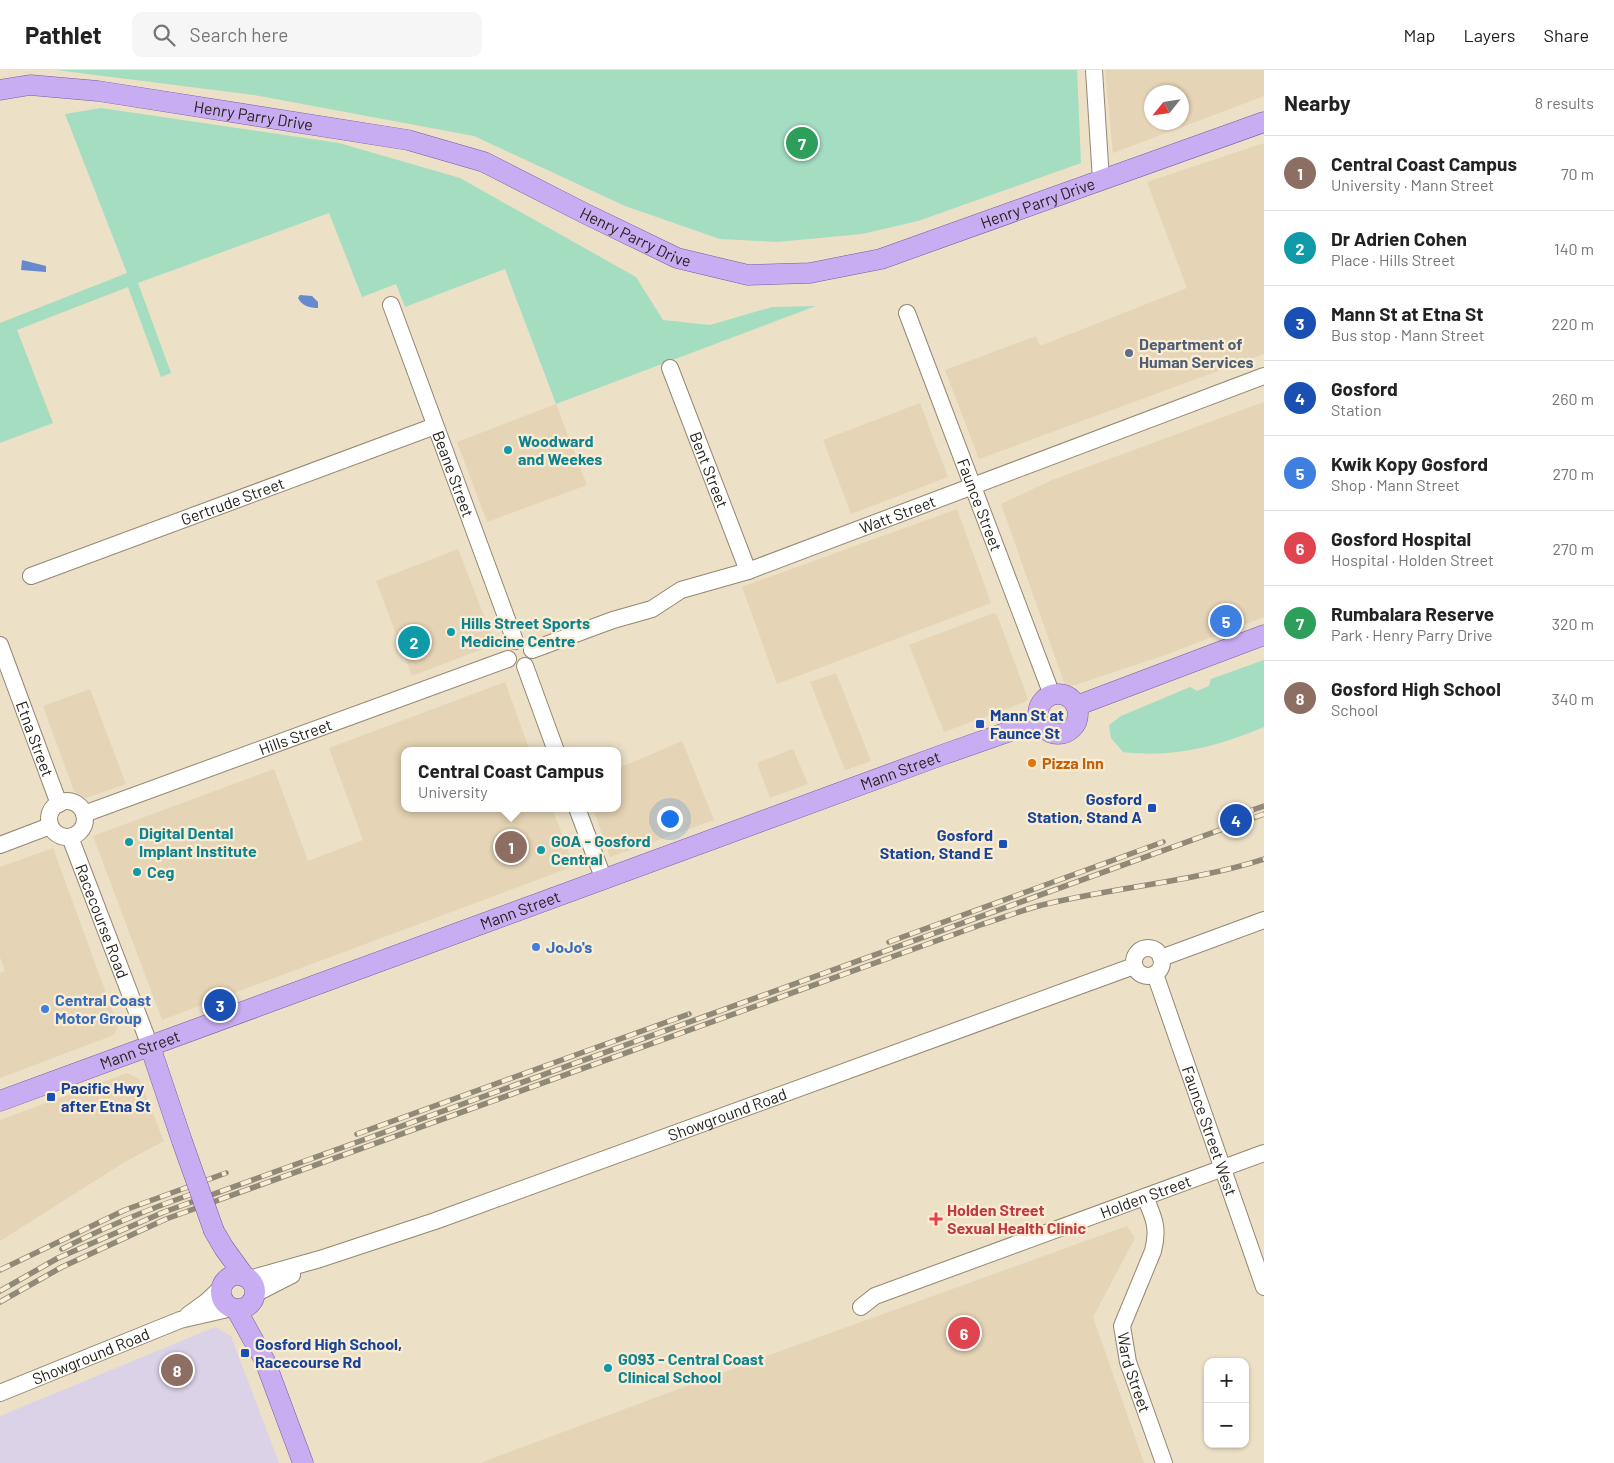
<!DOCTYPE html>
<meta charset="utf-8">
<style>
:root{--surface:#fff;--page:#f6f6f6;--text:#222;--muted:#767676;--line:#e0e0e0;--accent:#b45309}
body{margin:0;font-family:Barlow,sans-serif;background:var(--page);color:var(--text)}
.controls{position:absolute;right:15px;bottom:15px;display:grid;overflow:hidden;border-radius:10px;box-shadow:0 1px 4px #0004}
.controls button{width:45px;height:45px;display:grid;place-items:center;padding:0;border:0;border-bottom:1px solid var(--line);background:var(--surface);color:var(--text);font:25px sans-serif}
.compass{position:absolute;left:1144px;top:15px;width:45px;height:45px;border-radius:50%;background:var(--surface);box-shadow:0 1px 4px #0004;rotate:240deg}
.you{position:absolute;left:669px;top:748px;width:18px;height:18px;margin:-12px;border:4px solid #fff;border-radius:50%;background:#1a73e8;box-shadow:0 0 0 8px #1a73e833}
.badge{display:grid;place-items:center;width:32px;height:32px;border-radius:50%;background:var(--accent);color:#fff;font-size:16px;font-weight:700}
.pin{position:absolute;translate:-50% -50%;border:2px solid #fff;box-shadow:0 1px 5px #0006}
.popup{position:absolute;left:401px;top:677px;width:220px;height:65px;box-sizing:border-box;display:grid;place-content:center;border-radius:10px;background:var(--surface);filter:drop-shadow(0 1px 4px #0005);font-size:16px;white-space:nowrap;color:var(--muted)}
.popup b{font-size:19px;color:var(--text)}
.popup::after{content:'';position:absolute;left:50%;top:100%;margin-left:-10px;border:10px solid transparent;border-top-color:var(--surface)}
.list{margin:0;padding:0;list-style:none}
h2{display:flex;justify-content:space-between;align-items:center;height:65px;margin:0;padding:0 20px;font-size:21px}
h2 small{font-size:16px;font-weight:400;color:var(--muted)}
.list li{display:grid;grid-template-columns:32px 1fr auto;gap:15px;align-items:center;box-sizing:border-box;height:75px;padding:0 20px;border-top:1px solid var(--line)}
.list b{display:block;font-size:19px;white-space:nowrap}
.list p{margin:0;font-size:16px;white-space:nowrap;color:var(--muted)}
.list em{font-size:16px;font-style:normal;color:var(--muted)}
.icon{flex:none;width:28px;height:28px;fill:none;stroke:currentColor;stroke-width:2;stroke-linecap:round;stroke-linejoin:round}
.map{position:relative;flex:none;width:1264px;height:1393px;overflow:hidden}
header{display:flex;align-items:center;gap:30px;box-sizing:border-box;height:70px;padding:0 25px;background:var(--surface);border-bottom:1px solid var(--line)}
header strong{font-size:24px}
nav{display:flex;gap:28px;margin-inline-start:auto;font-size:18px}
.search{width:350px;height:45px;background:var(--page);display:flex;align-items:center;gap:12px;box-sizing:border-box;padding:0 18px;border-radius:10px;color:var(--muted);font-size:19px}
main{display:flex}
aside{flex:1;background:var(--surface)}
.map>svg:first-child{display:block}
</style>
<header>
<strong>Pathlet</strong>
<div class="search"><svg class="icon" aria-label="search" viewBox="0 0 24 24"><circle cx="10" cy="10" r="6"/><path d="M15 15l6 6"/></svg>Search here</div>
<nav><a>Map</a><a>Layers</a><a>Share</a></nav>
</header>
<main>
<div class="map">
<svg width="1264" height="1393" viewBox="0 0 1264 1393">
<rect width="100%" height="100%" fill="#ece0c7"/>
<g fill="#e5d4b5" fill-rule="evenodd">
<path d="M 1105,0 L 1264,0 L 1264,26 L 1113,83 ZM 1152,22 L 1182,22 L 1182,52 L 1152,52 Z"/>
<path d="M 1264,73 L 1264,284 L 979,389 L 945,300 L 1036,266 L 1040,276 L 1187,218 L 1147,112 Z"/>
<path d="M 1264,332 L 1264,547 L 1168,584 L 1066,618 L 1001,434 L 1052,410 Z"/>
<path d="M 920,333 L 948,407 L 851,444 L 823,370 Z"/>
<path d="M 556,334 L 587,415 L 487,452 L 457,372 Z"/>
<path d="M 957,439 L 991,533 L 777,614 L 742,517 Z"/>
<path d="M 458,479 L 495,574 L 412,606 L 376,511 Z"/>
<path d="M 994,543 L 997,545 L 1028,629 L 1025,632 L 944,662 L 909,575 Z"/>
<path d="M 836,603 L 871,691 L 845,700 L 810,612 Z"/>
<path d="M 505,612 L 530,681 L 405,681 L 405,738 L 552,738 L 574,796 L 162,950 L 93,766 L 274,699 L 308,791 L 363,770 L 329,678 Z"/>
<path d="M 90,619 L 126,714 L 86,728 L 74,721 L 43,636 Z"/>
<path d="M 682,671 L 714,750 L 610,787 L 593,738 L 617,738 L 617,699 Z"/>
<path d="M 793,679 L 808,714 L 770,728 L 757,693 Z"/>
<path d="M 53,778 L 118,956 L 114,965 L 0,1008 L 0,903 L 5,901 L 0,887 L 0,797 Z"/>
<path d="M 127,1003 L 139,1009 L 164,1071 L 123,1093 L 0,1171 L 0,1050 Z"/>
<path d="M 1127,1156 L 1135,1168 L 1093,1247 L 1144,1393 L 480,1393 L 786,1279 Z"/>
</g>
<path fill="#dcd2e7" d="M 215,1257 L 231,1266 L 279,1393 L 0,1393 L 0,1346 Z"/>
<g fill="#a5ddc1">
<path d="M 56,0 L 1077,0 L 1081,93 L 918,151 L 862,164 L 777,172 L 720,169 L 625,136 L 474,66 L 254,25 Z"/>
<path d="M 101,38 L 339,73 L 460,108 L 636,207 L 663,250 L 710,255 L 772,237 L 816,236 L 556,334 L 505,199 L 405,237 L 396,214 L 362,227 L 329,143 L 138,213 L 171,303 L 161,307 L 128,217 L 17,260 L 53,353 L 0,373 L 0,253 L 127,203 L 65,44 Z"/>
<path d="M 1264,590 L 1264,657 C 1217,677 1173,688 1123,682 L 1111,668 L 1109,655 L 1121,646 L 1190,617 L 1197,621 L 1209,616 L 1211,609 Z"/>
</g>
<g fill="#6789cd">
<path d="M 22,190 L 46,196 L 46,202 L 21,200 Z"/>
<path d="M 300,225 L 312,226 L 318,232 L 318,238 C 310,238 302,236 298,228 Z"/>
</g>
<g fill="none" stroke-linecap="round" stroke-linejoin="round">
<g stroke="#938770" stroke-width="18">
<g id="minor">
<path d="M 1094,0 L 1101,110"/>
<path id="s1" d="M 391,235 L 515,571"/>
<path id="s2" d="M 907,243 L 1052,625"/>
<path id="s3" d="M 670,298 L 748,501"/>
<path id="s4" d="M 31,506 L 435,356"/>
<path id="s5" d="M 0,575 L 59,734"/>
<path id="s6" d="M 532,580 L 613,550 L 652,539 L 681,520 L 748,501 L 1264,306"/>
<path d="M 525,596 L 556,681"/>
<circle cx="67" cy="749" r="18"/>
<path d="M 577,738 L 604,810"/>
<path id="s7" d="M 84,744 L 508,589"/>
<path id="s8" d="M 70,767 L 150,976"/>
<path d="M 0,775 L 50,756"/>
<circle cx="1148" cy="892" r="14"/>
<path d="M 1161,888 L 1264,850"/>
<path id="s9" d="M 1155,904 L 1264,1217"/>
<path id="s10" d="M 1145,1127 C 1154,1148 1159,1158 1153,1181 L 1122,1256 L 1128,1292 L 1164,1393"/>
<path id="s11" d="M 249,1209 L 320,1189 L 435,1151 L 1134,896"/>
<path d="M 255,1224 L 292,1205"/>
<path id="s12" d="M 861,1237 L 875,1226 L 1264,1083"/>
<path d="M 188,1245 L 206,1232 L 223,1216"/>
<path id="s13" d="M 0,1323 L 180,1250 L 232,1238"/>
</g>
</g>
<g stroke="#7859a2" stroke-width="21">
<g id="major">
<path id="s14" d="M 0,20 L 30,15 L 98,21 L 408,70 L 484,92 L 584,143 L 677,188 L 748,205 L 810,203 L 881,189 L 1264,52"/>
<circle cx="1058" cy="644" r="20"/>
<path d="M 1076,636 L 1264,565"/>
<path d="M 150,976 L 182,1071"/>
<path id="s15" d="M 0,1031 L 942,685 L 1039,651"/>
<path d="M 214,1161 L 224,1178 L 245,1207"/>
<circle cx="238" cy="1222" r="17"/>
<path d="M 236,1239 L 265,1291 L 303,1393"/>
</g>
</g>
<use href="#minor" stroke="#fff" stroke-width="16"/>
<use href="#major" stroke="#c8adf3" stroke-width="20"/>
<g stroke="#918977" stroke-width="5.5">
<g id="rail">
<path d="M 1243,743 L 1264,736"/>
<path d="M 889,872 L 1163,772"/>
<path d="M 357,1064 L 689,944"/>
<path d="M 62,1179 C 105,1157 149,1139 195,1123"/>
<path d="M 0,1200 L 125,1140 L 226,1103"/>
<path d="M 0,1221 L 58,1188 L 164,1142 L 1264,744"/>
<path d="M 0,1232 L 62,1197 L 166,1149 L 983,854 C 1003,848 1022,840 1042,835 C 1116,817 1192,812 1264,789"/>
</g>
</g>
<use href="#rail" stroke="#faedd4" stroke-width="4" stroke-dasharray="11" stroke-linecap="butt"/>
<g stroke="#7859a2" stroke-width="21" stroke-linecap="butt">
<path id="major-bridge" d="M 182,1071 L 214,1161"/>
</g>
<use href="#major-bridge" stroke="#c8adf3" stroke-width="20"/>
</g>
<circle fill="#5c6f8a" stroke="#faedd4" stroke-width="2" cx="1129" cy="283" r="5"/>
<g fill="#0f9aa8" stroke="#faedd4" stroke-width="2">
<circle cx="508" cy="380" r="5"/>
<circle cx="451" cy="562" r="5"/>
<circle cx="129" cy="772" r="5"/>
<circle cx="541" cy="780" r="5"/>
<circle cx="137" cy="802" r="5"/>
<circle cx="608" cy="1298" r="5"/>
</g>
<g fill="#1a4fb4" stroke="#faedd4" stroke-width="2">
<rect x="975" y="649" width="10" height="10" rx="2.5"/>
<rect x="1147" y="733" width="10" height="10" rx="2.5"/>
<rect x="998" y="769" width="10" height="10" rx="2.5"/>
<rect x="46" y="1022" width="10" height="10" rx="2.5"/>
<rect x="240" y="1278" width="10" height="10" rx="2.5"/>
</g>
<circle fill="#e8710a" stroke="#faedd4" stroke-width="2" cx="1032" cy="693" r="5"/>
<g fill="#3f7fe0" stroke="#faedd4" stroke-width="2">
<circle cx="536" cy="877" r="5"/>
<circle cx="45" cy="939" r="5"/>
</g>
<path fill="#e0444e" stroke="#faedd4" stroke-width="2" d="M933.5 1141.5h5v5h5v5h-5v5h-5v-5h-5v-5h5z"/>
<g text-anchor="middle" stroke-width="4.5" stroke-linejoin="round" paint-order="stroke">
<g font-size="16" fill="#272219" stroke="#faedd4">
<text dy="6" stroke="none"><textPath href="#s14" startOffset="256">Henry Parry Drive</textPath></text>
<text dy="6" stroke="none"><textPath href="#s14" startOffset="1081">Henry Parry Drive</textPath></text>
<text dy="6" stroke="none"><textPath href="#s14" startOffset="661">Henry Parry Drive</textPath></text>
<text dy="6" stroke="none"><textPath href="#s3" startOffset="109">Bent Street</textPath></text>
<text dy="6" stroke="none"><textPath href="#s1" startOffset="180">Beane Street</textPath></text>
<text dy="6" stroke="none"><textPath href="#s4" startOffset="215">Gertrude Street</textPath></text>
<text dy="6" stroke="none"><textPath href="#s2" startOffset="205">Faunce Street</textPath></text>
<text dy="6" stroke="none"><textPath href="#s6" startOffset="391">Watt Street</textPath></text>
<text dy="6" stroke="none"><textPath href="#s7" startOffset="225">Hills Street</textPath></text>
<text dy="6" stroke="none"><textPath href="#s5" startOffset="100">Etna Street</textPath></text>
<text dy="6" stroke="none"><textPath href="#s15" startOffset="959">Mann Street</textPath></text>
<text dy="6" stroke="none"><textPath href="#s15" startOffset="554">Mann Street</textPath></text>
<text dy="6" stroke="none"><textPath href="#s8" startOffset="90">Racecourse Road</textPath></text>
<text dy="6" stroke="none"><textPath href="#s15" startOffset="149">Mann Street</textPath></text>
<text dy="6" stroke="none"><textPath href="#s11" startOffset="506">Showground Road</textPath></text>
<text dy="6" stroke="none"><textPath href="#s9" startOffset="166">Faunce Street West</textPath></text>
<text dy="6" stroke="none"><textPath href="#s12" startOffset="306">Holden Street</textPath></text>
<text dy="6" stroke="none"><textPath href="#s13" startOffset="98">Showground Road</textPath></text>
<text dy="6" stroke="none"><textPath href="#s10" startOffset="185">Ward Street</textPath></text>
</g>
<g font-size="16" font-weight="bold" fill="#4e5e75" stroke="#faedd4" text-anchor="start">
<text x="1139" y="280">Department of<tspan x="1139" dy="18">Human Services</tspan></text>
</g>
<g font-size="16" font-weight="bold" fill="#0d838f" stroke="#faedd4" text-anchor="start">
<text x="518" y="377">Woodward<tspan x="518" dy="18">and Weekes</tspan></text>
<text x="461" y="559">Hills Street Sports<tspan x="461" dy="18">Medicine Centre</tspan></text>
<text x="139" y="769">Digital Dental<tspan x="139" dy="18">Implant Institute</tspan></text>
<text x="551" y="777">GOA - Gosford<tspan x="551" dy="18">Central</tspan></text>
<text x="147" y="808">Ceg</text>
<text x="618" y="1295">GO93 - Central Coast<tspan x="618" dy="18">Clinical School</tspan></text>
</g>
<g font-size="16" font-weight="bold" fill="#164399" stroke="#faedd4" text-anchor="start">
<text x="990" y="651">Mann St at<tspan x="990" dy="18">Faunce St</tspan></text>
<text x="1142" y="735" text-anchor="end">Gosford<tspan x="1142" dy="18">Station, Stand A</tspan></text>
<text x="993" y="771" text-anchor="end">Gosford<tspan x="993" dy="18">Station, Stand E</tspan></text>
<text x="61" y="1024">Pacific Hwy<tspan x="61" dy="18">after Etna St</tspan></text>
<text x="255" y="1280">Gosford High School,<tspan x="255" dy="18">Racecourse Rd</tspan></text>
</g>
<g font-size="16" font-weight="bold" fill="#c56008" stroke="#faedd4" text-anchor="start">
<text x="1042" y="699">Pizza Inn</text>
</g>
<g font-size="16" font-weight="bold" fill="#366cbe" stroke="#faedd4" text-anchor="start">
<text x="546" y="883">JoJo's</text>
<text x="55" y="936">Central Coast<tspan x="55" dy="18">Motor Group</tspan></text>
</g>
<g font-size="16" font-weight="bold" fill="#be3a42" stroke="#faedd4" text-anchor="start">
<text x="947" y="1146">Holden Street<tspan x="947" dy="18">Sexual Health Clinic</tspan></text>
</g>
</g>
</svg>
<div class="controls">
<button>+</button>
<button>−</button>
</div>
<svg class="compass" viewBox="-18 -18 36 36"><path d="M0-13l5 13h-10z" fill="#e53935"/><path d="M0 13l5-13h-10z" fill="#767676"/></svg>
<div class="you"></div>
<div class="pin badge" style="left:511px;top:777px;background:#8d6e63">1</div>
<div class="popup"><b>Central Coast Campus</b>University</div>
<div class="pin badge" style="left:414px;top:572px;background:#0f9aa8">2</div>
<div class="pin badge" style="left:220px;top:935px;background:#1a4fb4">3</div>
<div class="pin badge" style="left:1236px;top:750px;background:#1a4fb4">4</div>
<div class="pin badge" style="left:1226px;top:551px;background:#3f7fe0">5</div>
<div class="pin badge" style="left:964px;top:1263px;background:#e0444e">6</div>
<div class="pin badge" style="left:802px;top:73px;background:#2e9e5b">7</div>
<div class="pin badge" style="left:177px;top:1300px;background:#8d6e63">8</div>
</div>
<aside>
<h2>Nearby<small>8 results</small></h2>
<ul class="list">
<li><span class="badge" style="background:#8d6e63">1</span><div><b>Central Coast Campus</b><p>University · Mann Street</p></div><em>70 m</em></li>
<li><span class="badge" style="background:#0f9aa8">2</span><div><b>Dr Adrien Cohen</b><p>Place · Hills Street</p></div><em>140 m</em></li>
<li><span class="badge" style="background:#1a4fb4">3</span><div><b>Mann St at Etna St</b><p>Bus stop · Mann Street</p></div><em>220 m</em></li>
<li><span class="badge" style="background:#1a4fb4">4</span><div><b>Gosford</b><p>Station</p></div><em>260 m</em></li>
<li><span class="badge" style="background:#3f7fe0">5</span><div><b>Kwik Kopy Gosford</b><p>Shop · Mann Street</p></div><em>270 m</em></li>
<li><span class="badge" style="background:#e0444e">6</span><div><b>Gosford Hospital</b><p>Hospital · Holden Street</p></div><em>270 m</em></li>
<li><span class="badge" style="background:#2e9e5b">7</span><div><b>Rumbalara Reserve</b><p>Park · Henry Parry Drive</p></div><em>320 m</em></li>
<li><span class="badge" style="background:#8d6e63">8</span><div><b>Gosford High School</b><p>School</p></div><em>340 m</em></li>
</ul>
</aside>
</main>
